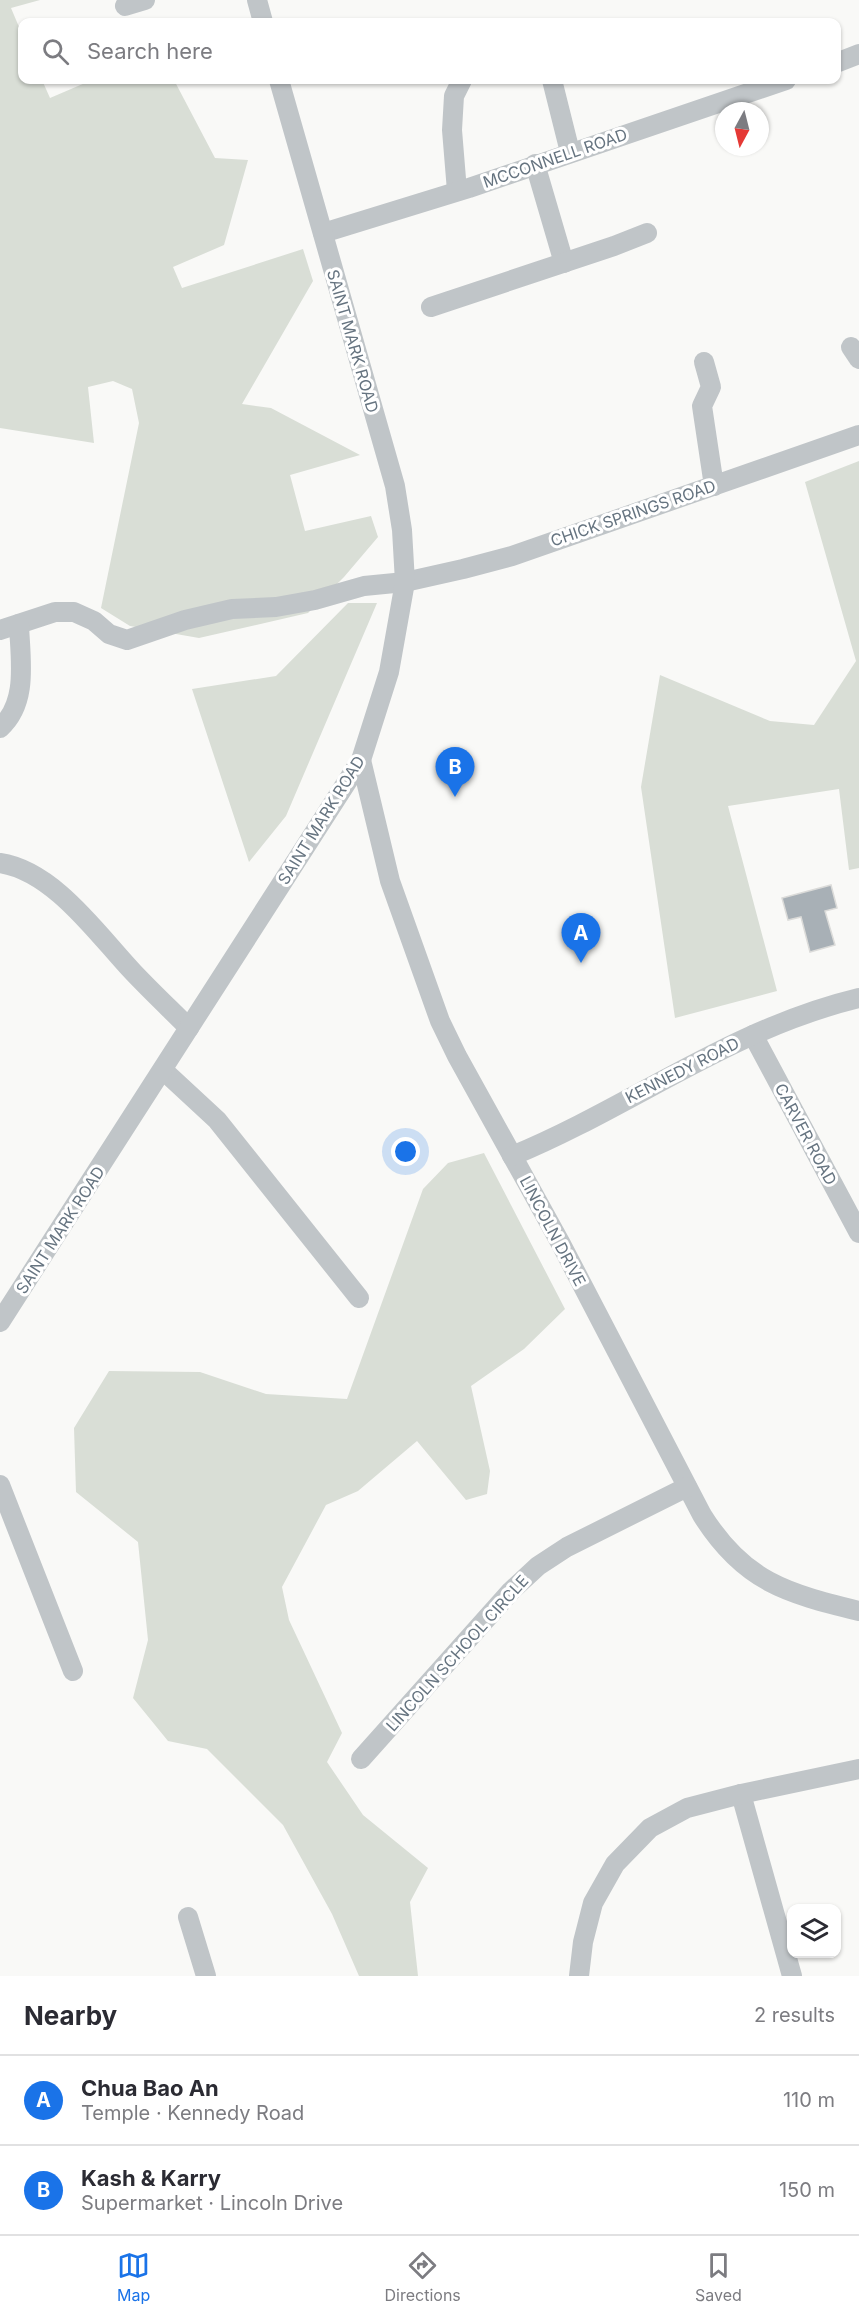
<!DOCTYPE html>
<meta charset="utf-8">
<style>
:root{--surface:#fff;--page:#f7f7f7;--text:#2b2b33;--muted:#7c7c81;--line:#e1e1e2;--accent:#1a73e8}
body{margin:0;font-family:Inter,sans-serif;background:var(--page);color:var(--text)}
.controls{position:absolute;right:18px;bottom:18px;display:grid;overflow:hidden;border-radius:12px;box-shadow:0 2px 4px #0004}
.controls button{width:54px;height:54px;display:grid;place-items:center;padding:0;border:0;border-bottom:2px solid var(--line);background:var(--surface);color:var(--text);font:30px sans-serif}
.compass{position:absolute;left:715px;top:102px;width:54px;height:54px;border-radius:50%;background:var(--surface);box-shadow:0 2px 4px #0004;rotate:187deg}
.you{position:absolute;left:406px;top:1152px;width:21px;height:21px;margin:-15px;border:4px solid #fff;border-radius:50%;background:#1a73e8;box-shadow:0 0 0 9px #1a73e833}
.badge{display:grid;place-items:center;width:39px;height:39px;border-radius:50%;background:var(--accent);color:#fff;font-size:20px;font-weight:700}
.pin{position:absolute;translate:-50% -50px;filter:drop-shadow(0 2px 3px #0008)}
.pin::after{content:'';position:absolute;top:32px;width:21px;height:18px;background:inherit;clip-path:polygon(0 0,100% 0,50% 100%)}
.list{margin:0;padding:0;list-style:none}
h2{display:flex;justify-content:space-between;align-items:center;height:78px;margin:0;padding:0 24px;font-size:26px}
h2 small{font-size:20px;font-weight:400;color:var(--muted)}
.list li{display:grid;grid-template-columns:39px 1fr auto;gap:18px;align-items:center;box-sizing:border-box;height:90px;padding:0 24px;border-top:2px solid var(--line)}
.list b{display:block;font-size:22px;white-space:nowrap}
.list p{margin:0;font-size:20px;white-space:nowrap;color:var(--muted)}
.list em{font-size:20px;font-style:normal;color:var(--muted)}
.icon{flex:none;width:33px;height:33px;fill:none;stroke:currentColor;stroke-width:2;stroke-linecap:round;stroke-linejoin:round}
.map{position:relative;flex:none;width:859px;height:1976px;overflow:hidden}
.search{position:absolute;background:var(--surface);box-shadow:0 2px 4px #0004;left:18px;right:18px;top:18px;height:66px;display:flex;align-items:center;gap:15px;box-sizing:border-box;padding:0 21px;border-radius:12px;color:var(--muted);font-size:22px}
.sheet{height:258px;background:var(--surface)}
nav{display:flex;justify-content:space-around;align-items:center;box-sizing:border-box;height:84px;border-top:2px solid var(--line);background:var(--surface);font-size:16px;color:var(--muted)}
nav a{display:grid;justify-items:center;gap:3px}
nav .on{color:var(--accent)}
.map>svg:first-child{display:block}
</style>
<div class="map">
<svg width="859" height="1976" viewBox="0 0 859 1976">
<rect width="100%" height="100%" fill="#f9f9f7"/>
<g fill="#d9ded6">
<path d="M 0,0 L 40,0 L 11,8 L 22,34 L 22,80 L 42,80 L 50,98 L 92,80 L 174,80 L 215,158 L 248,160 L 224,245 L 173,267 L 182,288 L 303,249 L 313,281 L 242,404 L 271,408 L 360,455 L 290,475 L 305,531 L 371,516 L 378,537 L 344,577 L 308,613 L 199,638 L 130,626 L 101,608 L 139,423 L 132,389 L 113,381 L 88,387 L 94,443 L 0,428 Z"/>
<path d="M 859,461 L 859,868 L 849,870 L 839,789 L 728,806 L 777,991 L 675,1018 L 641,787 L 660,675 L 770,721 L 814,725 L 856,661 L 805,482 Z"/>
<path d="M 348,603 L 377,603 L 286,816 L 249,862 L 192,689 L 276,676 Z"/>
<path d="M 484,1153 L 565,1309 L 524,1349 L 471,1386 L 490,1471 L 487,1494 L 466,1500 L 417,1441 L 358,1491 L 326,1505 L 282,1587 L 289,1620 L 342,1733 L 327,1762 L 363,1815 L 428,1868 L 410,1902 L 418,1976 L 359,1976 L 332,1914 L 283,1825 L 207,1749 L 168,1741 L 133,1698 L 148,1640 L 138,1542 L 76,1492 L 74,1428 L 109,1371 L 200,1372 L 266,1394 L 347,1399 L 423,1189 L 448,1163 Z"/>
</g>
<path fill="#a8b0b6" stroke="#dbdbd9" stroke-width="1.5" d="M 831,885 L 837,908 L 825,911 L 835,945 L 810,952 L 801,917 L 788,920 L 782,898 Z"/>
<g fill="none" stroke-linecap="round" stroke-linejoin="round">
<g stroke="#c0c5c8" stroke-width="20">
<path d="M 257,0 L 263,22"/>
<path d="M 125,6 L 145,0"/>
<path d="M 836,63 L 859,54"/>
<path d="M 552,80 L 570,152"/>
<path d="M 535,164 L 564,263"/>
<path d="M 457,191 L 452,130 L 454,96 L 462,80"/>
<path d="M 323,233 L 469,188 L 786,80"/>
<path d="M 431,307 L 614,246 L 647,233"/>
<path d="M 851,347 L 859,359"/>
<path d="M 704,362 L 711,387 L 702,406 L 714,486"/>
<path d="M 0,630 L 55,612 L 74,612 L 94,621 L 109,634 L 127,640 L 185,620 L 232,609 L 276,607 L 315,600 L 364,586 L 405,582 L 463,569 L 512,556 L 859,435"/>
<path d="M 0,728 C 29,702 20,658 19,624"/>
<path d="M 361,760 L 390,881 L 440,1021 L 457,1056 L 561,1244 L 702,1515 C 744,1582 786,1593 859,1611"/>
<path d="M 0,863 C 54,871 98,935 133,972 C 151,991 170,1009 189,1028"/>
<path d="M 753,1035 L 859,1233"/>
<path d="M 163,1070 L 217,1120 L 359,1298"/>
<path d="M 512,1156 C 631,1107 730,1029 859,998"/>
<path d="M 0,1322 L 361,760 L 389,672 L 405,582 L 402,530 L 395,486 L 279,80"/>
<path d="M 0,1485 L 73,1671"/>
<path d="M 361,1759 L 511,1591 L 538,1566 L 567,1547 L 687,1487"/>
<path d="M 741,1794 L 792,1976"/>
<path d="M 188,1917 L 206,1976"/>
<path d="M 579,1976 L 583,1942 L 593,1903 L 615,1864 L 650,1828 L 687,1808 L 741,1794 L 859,1769"/>
</g>
</g>
<g text-anchor="middle" stroke-width="6" stroke-linejoin="round" paint-order="stroke">
<g font-size="16" fill="#667480" stroke="#fff">
<text transform="translate(555 158) rotate(-19)" y="6">MCCONNELL ROAD</text>
<text transform="translate(353 341) rotate(74)" y="6">SAINT MARK ROAD</text>
<text transform="translate(633 513) rotate(-19)" y="6">CHICK SPRINGS ROAD</text>
<text transform="translate(321 820) rotate(-58)" y="6">SAINT MARK ROAD</text>
<text transform="translate(682 1070) rotate(-27)" y="6">KENNEDY ROAD</text>
<text transform="translate(806 1134) rotate(62)" y="6">CARVER ROAD</text>
<text transform="translate(60 1230) rotate(-57)" y="6">SAINT MARK ROAD</text>
<text transform="translate(553 1231) rotate(62)" y="6">LINCOLN DRIVE</text>
<text transform="translate(457 1653) rotate(-48)" y="6">LINCOLN SCHOOL CIRCLE</text>
</g>
</g>
</svg>
<div class="controls">
<button><svg class="icon" aria-label="layers" viewBox="0 0 24 24"><path d="M12 4l9 5-9 5-9-5zM3 14l9 5 9-5"/></svg></button>
</div>
<svg class="compass" viewBox="-18 -18 36 36"><path d="M0-13l5 13h-10z" fill="#e53935"/><path d="M0 13l5-13h-10z" fill="#7c7c81"/></svg>
<div class="you"></div>
<div class="pin badge" style="left:581px;top:963px">A</div>
<div class="pin badge" style="left:455px;top:797px">B</div>
<div class="search"><svg class="icon" aria-label="search" viewBox="0 0 24 24"><circle cx="10" cy="10" r="6"/><path d="M15 15l6 6"/></svg>Search here</div>
</div>
<section class="sheet">
<h2>Nearby<small>2 results</small></h2>
<ul class="list">
<li><span class="badge">A</span><div><b>Chua Bao An</b><p>Temple · Kennedy Road</p></div><em>110 m</em></li>
<li><span class="badge">B</span><div><b>Kash &amp; Karry</b><p>Supermarket · Lincoln Drive</p></div><em>150 m</em></li>
</ul>
</section>
<nav>
<a class="on"><svg class="icon" aria-label="map" viewBox="0 0 24 24"><path d="M3 6l6-2 6 2 6-2v14l-6 2-6-2-6 2zM9 4v14M15 6v14"/></svg>Map</a>
<a><svg class="icon" aria-label="directions" viewBox="0 0 24 24"><path d="M12 3l9 9-9 9-9-9zM9 14v-3h6M13 9l2 2-2 2"/></svg>Directions</a>
<a><svg class="icon" aria-label="saved" viewBox="0 0 24 24"><path d="M7 4h10v16l-5-4-5 4z"/></svg>Saved</a>
</nav>
